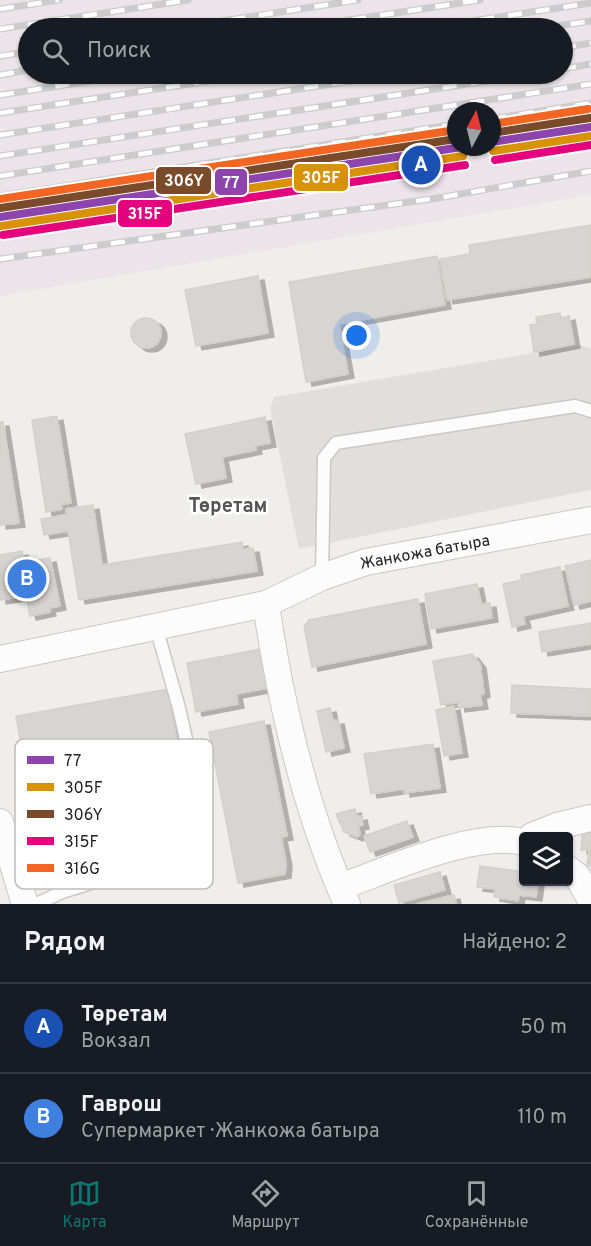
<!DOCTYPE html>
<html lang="ru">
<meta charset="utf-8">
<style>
:root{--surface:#171b24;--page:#20242c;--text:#f1f3f6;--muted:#9ea1a6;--line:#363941;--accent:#0f766e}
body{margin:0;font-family:Overpass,sans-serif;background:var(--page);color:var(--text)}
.controls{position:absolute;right:18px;bottom:18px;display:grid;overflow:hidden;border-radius:6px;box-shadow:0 2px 4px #0004}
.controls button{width:54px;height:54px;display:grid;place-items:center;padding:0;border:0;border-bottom:2px solid var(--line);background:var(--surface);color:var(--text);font:30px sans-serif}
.compass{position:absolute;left:447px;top:102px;width:54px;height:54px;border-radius:50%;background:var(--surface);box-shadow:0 2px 4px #0004;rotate:7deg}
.you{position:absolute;left:357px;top:336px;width:21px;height:21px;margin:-15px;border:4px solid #fff;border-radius:50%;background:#1a73e8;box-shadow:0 0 0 9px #1a73e833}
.badge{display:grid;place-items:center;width:39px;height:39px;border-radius:50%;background:var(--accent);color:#fff;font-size:20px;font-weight:700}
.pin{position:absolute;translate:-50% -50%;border:3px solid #fff;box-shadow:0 2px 6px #0006}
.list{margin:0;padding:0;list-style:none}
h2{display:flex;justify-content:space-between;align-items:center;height:78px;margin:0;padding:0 24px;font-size:26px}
h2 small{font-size:20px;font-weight:400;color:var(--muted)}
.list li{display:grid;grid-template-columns:39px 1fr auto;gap:18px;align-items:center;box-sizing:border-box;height:90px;padding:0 24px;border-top:2px solid var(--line)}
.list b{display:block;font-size:22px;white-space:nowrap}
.list p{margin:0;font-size:20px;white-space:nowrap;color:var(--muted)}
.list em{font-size:20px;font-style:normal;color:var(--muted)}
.icon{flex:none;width:33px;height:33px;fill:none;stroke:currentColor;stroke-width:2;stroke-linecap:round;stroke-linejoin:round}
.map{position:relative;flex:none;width:591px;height:904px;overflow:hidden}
.search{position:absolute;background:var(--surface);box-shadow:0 2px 4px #0004;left:18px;right:18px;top:18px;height:66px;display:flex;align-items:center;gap:15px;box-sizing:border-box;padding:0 21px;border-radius:33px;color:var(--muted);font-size:22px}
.sheet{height:258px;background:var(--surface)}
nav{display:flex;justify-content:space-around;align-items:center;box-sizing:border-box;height:84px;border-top:2px solid var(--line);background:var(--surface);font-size:16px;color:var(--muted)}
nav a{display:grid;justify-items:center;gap:3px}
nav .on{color:var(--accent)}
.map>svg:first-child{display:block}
</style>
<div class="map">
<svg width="591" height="904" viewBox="0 0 591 904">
<defs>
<filter id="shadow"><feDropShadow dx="6" dy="4" stdDeviation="0" flood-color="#0004"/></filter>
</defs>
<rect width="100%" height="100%" fill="#f0eeeb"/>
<path fill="#ede4e9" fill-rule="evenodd" d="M 0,0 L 591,0 L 591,195 L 0,296 ZM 28,28 L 562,28 L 562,74 L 28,74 ZM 456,111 L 492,111 L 492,147 L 456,147 Z"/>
<path fill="#e0dfde" d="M 581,345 L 591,349 L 591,490 L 299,549 L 270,408 L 274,397 Z"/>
<g fill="#d7d4d2" stroke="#d3d0cc" stroke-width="1.5" filter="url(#shadow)">
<path d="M 591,225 L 591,277 L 447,300 L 440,259 L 470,254 L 469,245 Z"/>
<path d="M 437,256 L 445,305 L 339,324 L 348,374 L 306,382 L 289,282 Z"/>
<path d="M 258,276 L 268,333 L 196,346 L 185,290 Z"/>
<path d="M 560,313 L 561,318 L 569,316 L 574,344 L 534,352 L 530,325 L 537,324 L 536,317 Z"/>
<circle cx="146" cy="333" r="15"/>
<path d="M 57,416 L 71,503 L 61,504 L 62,509 L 46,512 L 32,420 Z"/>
<path d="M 265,417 L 270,443 L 255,446 L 256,450 L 222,457 L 226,478 L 196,484 L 185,434 Z"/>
<path d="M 0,422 L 3,422 L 19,523 L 0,525 Z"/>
<path d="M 93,505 L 102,565 L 242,542 L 243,549 L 253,548 L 257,571 L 79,600 L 68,531 L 44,535 L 41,519 L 67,515 L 66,509 Z"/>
<path d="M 22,551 L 24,563 L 50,558 L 60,606 L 49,608 L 50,612 L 30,616 L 26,596 L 0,600 L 0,555 Z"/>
<path d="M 591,560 L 591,601 L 574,605 L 565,566 Z"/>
<path d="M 560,567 L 568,606 L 523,616 L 525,624 L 512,627 L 503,584 L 522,580 L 521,575 Z"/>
<path d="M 477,584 L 481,604 L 490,603 L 492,618 L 431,629 L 425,594 Z"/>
<path d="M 418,599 L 426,644 L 312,667 L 304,626 L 309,620 Z"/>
<path d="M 591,623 L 591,644 L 542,652 L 539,632 Z"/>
<path d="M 261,649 L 268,688 L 236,694 L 238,704 L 196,712 L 187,663 Z"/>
<path d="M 472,654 L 480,664 L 484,693 L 480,695 L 482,705 L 459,708 L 458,702 L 441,705 L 433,661 Z"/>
<path d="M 512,685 L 591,689 L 591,716 L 511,713 Z"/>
<path d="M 168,689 L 177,744 L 26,771 L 16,716 Z"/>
<path d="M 454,706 L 462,753 L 444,756 L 436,710 Z"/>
<path d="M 330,708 L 333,721 L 338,720 L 344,748 L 326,752 L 317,711 Z"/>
<path d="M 264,721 L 287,836 L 281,837 L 286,862 L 285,874 L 238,883 L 209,732 Z"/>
<path d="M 433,744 L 440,788 L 404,793 L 404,789 L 371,794 L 364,754 Z"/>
<path d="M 355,809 L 357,817 L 361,816 L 363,825 L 358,826 L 360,835 L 357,837 L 344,832 L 336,814 Z"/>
<path d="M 407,821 L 413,837 L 370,852 L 364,836 Z"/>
<path d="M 583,821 L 591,821 L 591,866 L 587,866 L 589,850 L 581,850 Z"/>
<path d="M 480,866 L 524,872 L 524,882 L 538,882 L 536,897 L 519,895 L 518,901 L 494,897 L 495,889 L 477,887 Z"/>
<path d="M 440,872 L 445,890 L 399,903 L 394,885 Z"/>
<path d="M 454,895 L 456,904 L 417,904 Z"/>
</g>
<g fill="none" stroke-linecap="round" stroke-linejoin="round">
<g stroke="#c9c8c7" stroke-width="15">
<g id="lane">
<path d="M 322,577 L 324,458 L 336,443 L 575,406 L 591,411"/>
<path d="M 82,886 L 71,882 C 48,847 72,799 116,804 C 123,805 131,811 138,814"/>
<path d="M 37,904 L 62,892 L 113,876 L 125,866 L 138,814 L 193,770 L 179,708 L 156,627"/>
</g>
</g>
<g stroke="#c9c8c7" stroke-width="28">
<g id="street">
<path d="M 0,659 L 266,604"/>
<path d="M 0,822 L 25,904"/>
<path d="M 532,836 L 557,826 L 591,818"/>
<path d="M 568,869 L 577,876 L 591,900"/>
<path d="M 340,887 C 388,870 474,830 524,842"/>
<path id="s1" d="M 347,904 C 305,809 281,707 266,604 L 322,577 L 366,562 L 591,520"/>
</g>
</g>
<use href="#lane" stroke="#fdfcfc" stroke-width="12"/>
<use href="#street" stroke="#fdfcfc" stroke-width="26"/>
<g stroke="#ccc" stroke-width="7">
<g id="rail">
<path d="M 0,9 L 59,0"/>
<path d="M 176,28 L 358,0"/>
<path d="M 297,28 L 480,0"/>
<path d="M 425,28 L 591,3"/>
<path d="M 543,28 L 591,21"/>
<path d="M 0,29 L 188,0"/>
<path d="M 562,48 L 591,43"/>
<path d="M 0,56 L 28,52"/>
<path d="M 562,69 L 591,64"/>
<path d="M 0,75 L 28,70"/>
<path d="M 0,95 L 136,74"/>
<path d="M 0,113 L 254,74"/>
<path d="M 492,119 L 591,103"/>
<path d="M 0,135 L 396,74"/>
<path d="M 0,156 L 532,74"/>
<path d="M 0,176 L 591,84"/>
<path d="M 0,196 L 456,124"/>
<path d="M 0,259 L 438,198 L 591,171"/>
</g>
</g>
<use href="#rail" stroke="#fff" stroke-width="4.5" stroke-dasharray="14" stroke-linecap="butt"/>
<g stroke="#fff" stroke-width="12">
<g id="rail-1">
<path d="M 492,142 L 591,127"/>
<path d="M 0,217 L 462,147"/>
</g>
</g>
<g stroke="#fff" stroke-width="12">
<g id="rail-2">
<path d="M 493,151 L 591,136"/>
<path d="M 1,226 L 463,156"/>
</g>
</g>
<g stroke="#fff" stroke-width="12">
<g id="rail-3">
<path d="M 492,133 L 590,118"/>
<path d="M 0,208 L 456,139"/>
</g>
</g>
<g stroke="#fff" stroke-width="12">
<g id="rail-4">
<path d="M 495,160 L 591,145"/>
<path d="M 3,235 L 465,165"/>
</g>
</g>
<g stroke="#fff" stroke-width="12">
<g id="rail-5">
<path d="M 492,124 L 588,109"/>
<path d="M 0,199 L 456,130"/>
</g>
</g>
<use href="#rail-1" stroke="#8e44ad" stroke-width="8"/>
<use href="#rail-2" stroke="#d79205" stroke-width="8"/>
<use href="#rail-3" stroke="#7a4b2a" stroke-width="8"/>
<use href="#rail-4" stroke="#e5007d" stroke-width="8"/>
<use href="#rail-5" stroke="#f26522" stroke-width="8"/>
</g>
<g text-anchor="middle" stroke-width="5" stroke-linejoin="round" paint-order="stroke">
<g font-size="16" fill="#222" stroke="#fff">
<text dy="6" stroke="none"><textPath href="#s1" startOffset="480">Жанкожа батыра</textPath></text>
</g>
<g font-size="20" font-weight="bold" fill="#555" stroke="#fff">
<text x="228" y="512">Төретам</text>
</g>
</g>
<rect x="15" y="739" width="198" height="150" rx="9" fill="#fff" stroke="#bdbdbd" stroke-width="1.5"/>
<rect x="27" y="756" width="27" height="8" fill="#8e44ad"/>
<rect x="27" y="783" width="27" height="8" fill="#d79205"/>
<rect x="27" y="810" width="27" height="8" fill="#7a4b2a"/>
<rect x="27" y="837" width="27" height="8" fill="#e5007d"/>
<rect x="27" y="864" width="27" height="8" fill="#f26522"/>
<g font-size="16" fill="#222">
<text x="64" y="766">77</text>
<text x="64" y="793">305F</text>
<text x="64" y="820">306Y</text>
<text x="64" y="847">315F</text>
<text x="64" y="874">316G</text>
</g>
<g stroke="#fff" stroke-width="2">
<rect x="293" y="163" width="56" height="29" rx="6" fill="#d79205"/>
<rect x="155" y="166" width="57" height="29" rx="6" fill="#7a4b2a"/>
<rect x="214" y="168" width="34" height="28" rx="6" fill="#8e44ad"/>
<rect x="117" y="199" width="56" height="29" rx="6" fill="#e5007d"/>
</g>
<g font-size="16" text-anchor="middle" font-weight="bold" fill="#fff">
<text x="321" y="183">305F</text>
<text x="184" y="186">306Y</text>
<text x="231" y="188">77</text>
<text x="145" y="219">315F</text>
</g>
</svg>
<div class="controls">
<button><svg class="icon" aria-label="layers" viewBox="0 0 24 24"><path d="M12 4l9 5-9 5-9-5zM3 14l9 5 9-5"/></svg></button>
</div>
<svg class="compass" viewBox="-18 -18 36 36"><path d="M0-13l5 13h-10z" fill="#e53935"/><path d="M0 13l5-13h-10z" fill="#9ea1a6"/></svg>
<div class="you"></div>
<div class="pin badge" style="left:421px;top:165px;background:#1a4fb4">A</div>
<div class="pin badge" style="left:27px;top:579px;background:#3f7fe0">B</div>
<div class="search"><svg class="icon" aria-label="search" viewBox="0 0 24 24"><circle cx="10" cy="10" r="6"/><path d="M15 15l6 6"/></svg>Поиск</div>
</div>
<section class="sheet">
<h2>Рядом<small>Найдено: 2</small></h2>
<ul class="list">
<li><span class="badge" style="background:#1a4fb4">A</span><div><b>Төретам</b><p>Вокзал</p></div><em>50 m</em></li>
<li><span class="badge" style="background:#3f7fe0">B</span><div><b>Гаврош</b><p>Супермаркет · Жанкожа батыра</p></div><em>110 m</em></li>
</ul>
</section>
<nav>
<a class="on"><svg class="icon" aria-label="map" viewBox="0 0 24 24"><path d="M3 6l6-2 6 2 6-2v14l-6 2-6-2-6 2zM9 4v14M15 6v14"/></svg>Карта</a>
<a><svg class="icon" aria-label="directions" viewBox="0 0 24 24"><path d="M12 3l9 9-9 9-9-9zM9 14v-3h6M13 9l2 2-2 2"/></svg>Маршрут</a>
<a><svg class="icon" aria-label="saved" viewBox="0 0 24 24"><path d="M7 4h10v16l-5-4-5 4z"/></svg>Сохранённые</a>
</nav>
